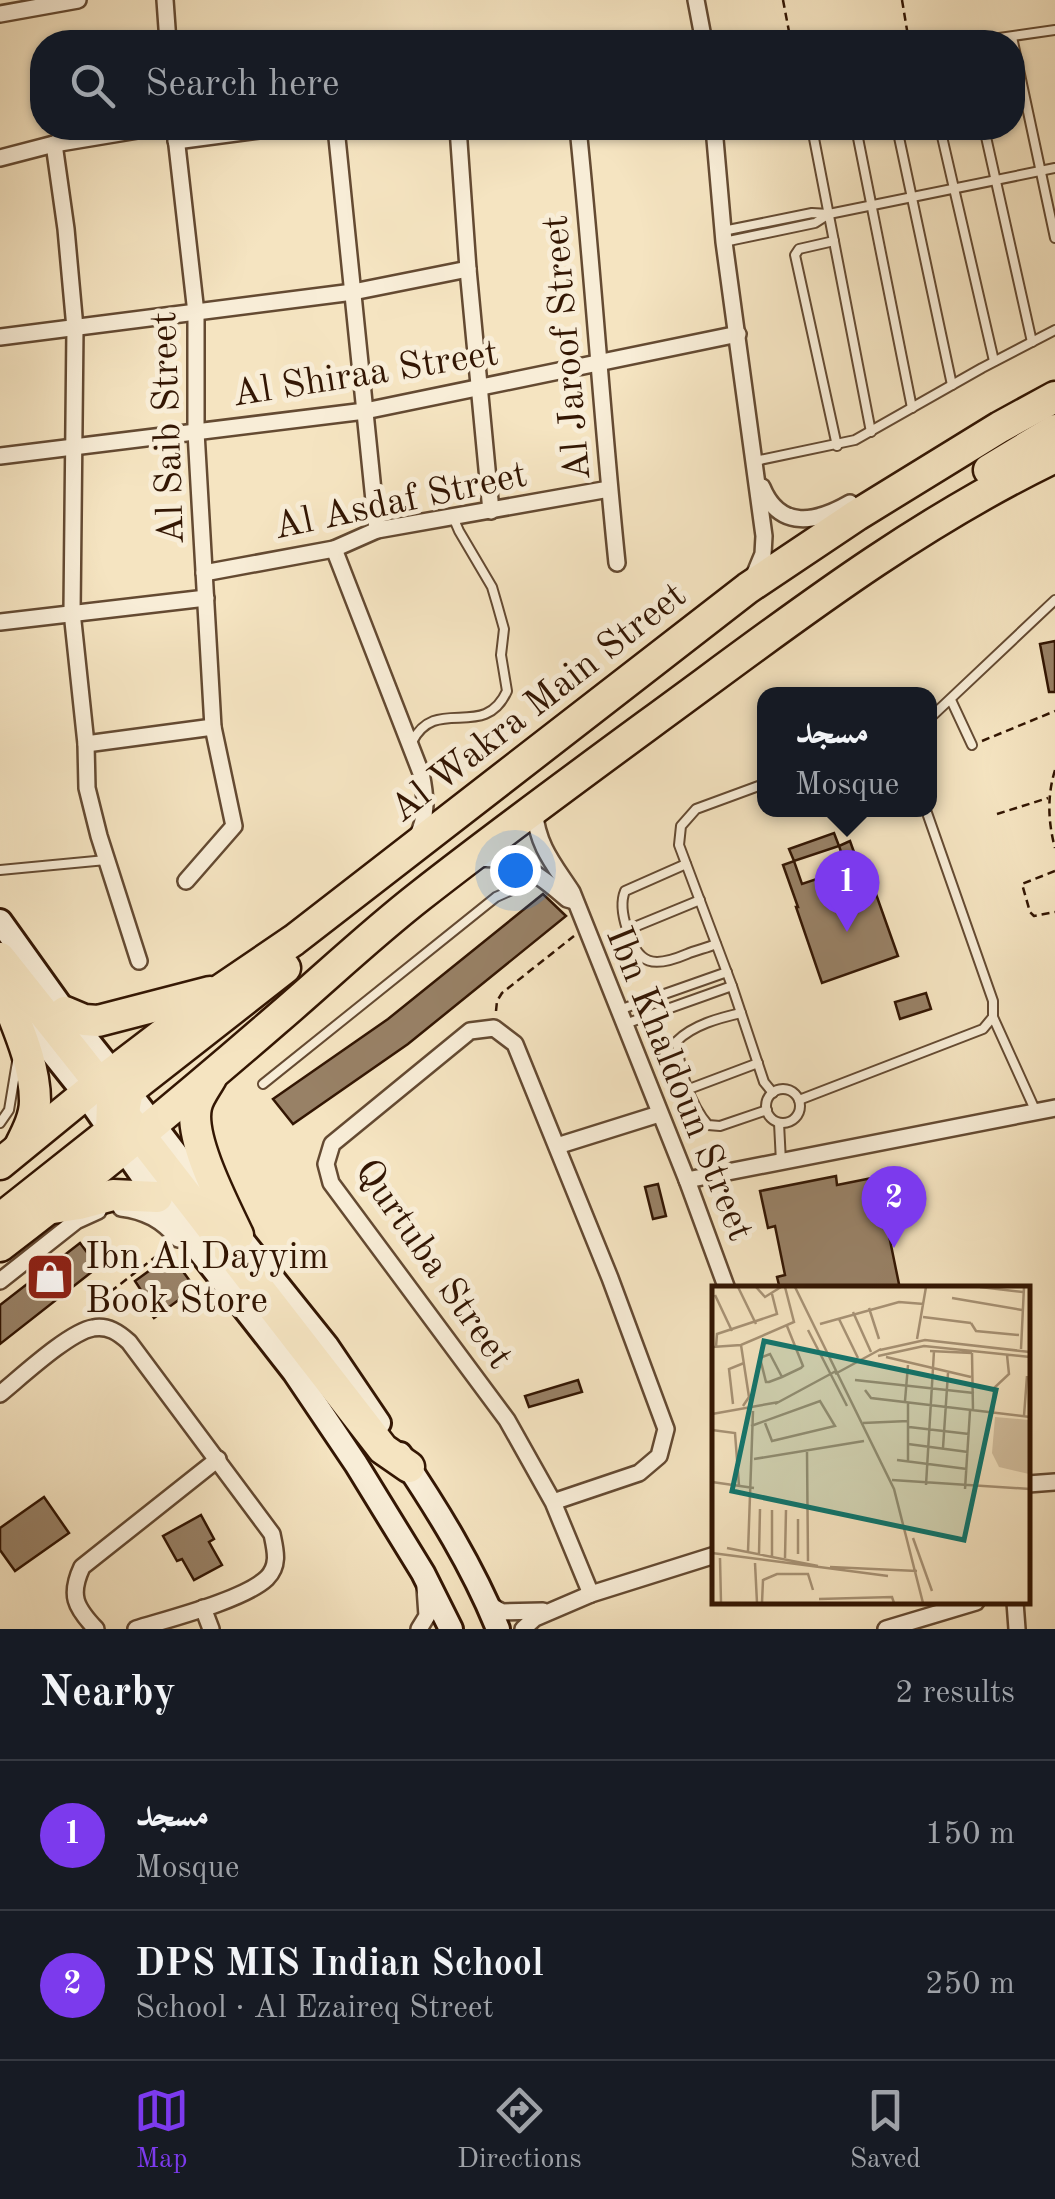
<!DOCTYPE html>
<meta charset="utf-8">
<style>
:root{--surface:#171b24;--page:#242831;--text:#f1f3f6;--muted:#9ea1a6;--line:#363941;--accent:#7c3aed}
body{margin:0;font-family:"Old Standard TT",Amiri,serif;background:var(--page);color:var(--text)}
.you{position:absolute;left:515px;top:870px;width:35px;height:35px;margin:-25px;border:8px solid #fff;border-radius:50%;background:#1a73e8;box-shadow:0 0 0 15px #1a73e833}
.badge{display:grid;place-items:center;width:65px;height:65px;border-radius:50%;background:var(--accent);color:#fff;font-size:32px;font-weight:700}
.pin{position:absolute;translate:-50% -82px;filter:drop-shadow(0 2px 5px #0008)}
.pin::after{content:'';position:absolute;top:52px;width:35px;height:30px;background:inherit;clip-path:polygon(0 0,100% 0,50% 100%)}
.popup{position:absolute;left:757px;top:687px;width:180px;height:130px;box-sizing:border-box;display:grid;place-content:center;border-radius:20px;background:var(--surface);filter:drop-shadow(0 2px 8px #0005);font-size:32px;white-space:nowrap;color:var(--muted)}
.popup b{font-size:38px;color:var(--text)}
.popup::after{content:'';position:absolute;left:50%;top:100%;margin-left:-20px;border:20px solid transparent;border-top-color:var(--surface)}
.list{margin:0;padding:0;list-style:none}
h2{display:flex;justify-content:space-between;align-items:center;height:130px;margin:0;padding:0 40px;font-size:42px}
h2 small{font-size:32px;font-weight:400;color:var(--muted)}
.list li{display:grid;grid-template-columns:65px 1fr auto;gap:30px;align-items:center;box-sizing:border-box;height:150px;padding:0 40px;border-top:2px solid var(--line)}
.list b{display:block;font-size:38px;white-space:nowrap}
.list p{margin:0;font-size:32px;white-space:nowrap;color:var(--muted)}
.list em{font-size:32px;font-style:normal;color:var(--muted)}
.icon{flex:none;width:55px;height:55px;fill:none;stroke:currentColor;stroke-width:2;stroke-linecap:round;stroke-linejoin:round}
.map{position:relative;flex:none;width:1055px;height:1629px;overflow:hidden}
.search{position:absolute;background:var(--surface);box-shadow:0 2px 8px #0004;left:30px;right:30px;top:30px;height:110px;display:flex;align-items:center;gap:25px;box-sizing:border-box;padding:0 35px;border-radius:40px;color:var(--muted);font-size:38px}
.sheet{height:430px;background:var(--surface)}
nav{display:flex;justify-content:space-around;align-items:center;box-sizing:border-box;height:140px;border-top:2px solid var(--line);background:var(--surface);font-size:28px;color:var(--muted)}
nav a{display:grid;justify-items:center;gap:5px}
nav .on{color:var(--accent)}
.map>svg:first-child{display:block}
</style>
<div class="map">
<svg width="1055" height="1629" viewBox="0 0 1055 1629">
<rect width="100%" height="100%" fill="#f5e4c1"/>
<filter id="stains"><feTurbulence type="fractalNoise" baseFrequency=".002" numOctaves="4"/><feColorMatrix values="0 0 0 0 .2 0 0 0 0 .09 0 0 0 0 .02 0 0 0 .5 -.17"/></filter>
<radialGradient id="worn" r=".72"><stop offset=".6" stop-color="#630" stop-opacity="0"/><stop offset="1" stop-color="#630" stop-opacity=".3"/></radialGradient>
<g fill="#988166" stroke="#331603" stroke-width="2.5">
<path d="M 1055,641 L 1055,692 L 1049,692 L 1040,644 Z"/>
<path d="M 834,833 L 839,846 L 794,861 L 789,849 Z"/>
<path d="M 850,841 L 865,883 L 871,880 L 898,956 L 822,983 L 796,907 L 798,907 L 783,865 L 794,861 L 802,884 L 847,869 L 839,846 Z"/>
<path d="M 543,894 L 566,916 L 408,1044 L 293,1124 L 273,1099 L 388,1019 Z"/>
<path d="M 926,993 L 931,1009 L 900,1019 L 895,1002 Z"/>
<path d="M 836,1176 L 837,1185 L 877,1177 L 900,1289 L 780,1289 L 777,1277 L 785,1275 L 775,1226 L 768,1228 L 760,1191 Z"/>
<path d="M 658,1184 L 666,1216 L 653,1219 L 645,1187 Z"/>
<path d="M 80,1243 L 98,1267 L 0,1344 L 0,1305 Z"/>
<path d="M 171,1255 L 195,1288 L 154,1318 L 144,1304 L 148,1301 L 135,1281 Z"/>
<path d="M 578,1380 L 582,1392 L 529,1407 L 525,1396 Z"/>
<path d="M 44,1497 L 69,1533 L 15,1571 L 0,1550 L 0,1528 Z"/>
<path d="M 201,1515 L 214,1539 L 209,1542 L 222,1565 L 194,1580 L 182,1559 L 177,1561 L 163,1536 Z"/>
</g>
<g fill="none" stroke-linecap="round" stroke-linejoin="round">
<g stroke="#644a32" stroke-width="12">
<g id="lane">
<path d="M 1012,37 L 1055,238"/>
<path d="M 971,42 L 1055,30"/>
<path d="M 812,128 L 871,432"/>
<path d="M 856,128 L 912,408"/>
<path d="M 897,128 L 952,385"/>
<path d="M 940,128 L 994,361"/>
<path d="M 984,128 L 1032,342"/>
<path d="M 723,231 L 812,213 L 829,214 L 1055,168"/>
<path d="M 834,241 L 799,249 L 795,255 L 837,446"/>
<path d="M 724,242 L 815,223 L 829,214"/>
<path d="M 755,461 L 855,440 L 982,368 L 1055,330"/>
<path d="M 951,700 L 972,745"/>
<path d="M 930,718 L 1055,600"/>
<path d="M 412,742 C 436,694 484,742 507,691 L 501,655 L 504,629 L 497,604 L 492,587 L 459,531 L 453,517"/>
<path d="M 764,784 L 696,809 L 681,826 L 679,845 L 732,986 L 764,1082 L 773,1093"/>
<path d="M 686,864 L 625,891 C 620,903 623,917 627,929 C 638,966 654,968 687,954 C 696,950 707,948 716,944"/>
<path d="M 0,870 L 106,860"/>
<path d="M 627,930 L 700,900"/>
<path d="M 619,1010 L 727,972"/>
<path d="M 741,1013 C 719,1018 693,1025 677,1041 C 679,1069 690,1104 708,1125 L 720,1126 L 767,1110"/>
<path d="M 993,1017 L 1036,1112"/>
<path d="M 625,1024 L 732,986"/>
<path d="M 263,1084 L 496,897 L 541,877"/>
<path d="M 689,1089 L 758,1063"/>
<circle cx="783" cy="1106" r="17"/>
<path d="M 799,1100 L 983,1029 L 993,1017 L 993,1001 L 926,810"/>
<path d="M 0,1123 L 9,1110 L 17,1062"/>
<path d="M 779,1123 L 781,1162"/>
</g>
</g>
<g stroke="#644a32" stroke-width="20">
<g id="street">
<path d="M 165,0 L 168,42"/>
<path d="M 696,0 L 704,42"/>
<path d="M 0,14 L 78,0"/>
<path d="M 175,128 L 196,313 L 196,432 L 213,727 L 234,826 L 186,881"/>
<path d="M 336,128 L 377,530"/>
<path d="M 458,128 L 468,269 L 491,511"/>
<path d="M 578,128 C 593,273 602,418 617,563"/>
<path d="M 714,128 L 724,242 L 764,536 L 763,554 L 753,578"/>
<path d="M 176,141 L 275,128"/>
<path d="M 54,144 L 66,229 L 75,328 L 72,612 L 86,744 L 87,788 L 99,836 L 139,961"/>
<path d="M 0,158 L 54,144 L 150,128"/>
<path d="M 0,337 L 353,292 L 468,269"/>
<path d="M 0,456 L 365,411 L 738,334"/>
<path d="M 762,487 C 780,531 817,522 850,503"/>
<path d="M 334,549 L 421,773 C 426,797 428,817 416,839"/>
<path d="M 204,573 L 334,549 L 377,530 L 609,489"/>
<path d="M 0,622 L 206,598"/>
<path d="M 86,744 L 213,727"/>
<path d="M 534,810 C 538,847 553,863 572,892 L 687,1180 L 727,1289"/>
<path d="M 476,859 C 514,855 540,875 567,899 L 574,901"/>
<path d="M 557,1146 L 659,1114"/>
<path d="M 687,1180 L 1055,1108"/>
<path d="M 121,1208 C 145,1211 162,1220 178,1239"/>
<path d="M 0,1281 L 76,1221 L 98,1211"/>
<path d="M 0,1394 C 21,1377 69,1332 93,1328 C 108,1325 119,1333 129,1342 L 272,1534 C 275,1549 280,1565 267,1578 C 244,1600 168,1619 136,1629"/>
<path d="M 1028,1484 L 1055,1482"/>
<path d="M 553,1502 L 639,1473 L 659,1456 L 666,1429 L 610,1278 L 515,1044 L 494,1028 L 470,1031 L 332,1144 L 326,1164 L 331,1183 L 507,1420 L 553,1502 L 591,1594"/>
<path d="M 1015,1602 L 1017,1629"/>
<path d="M 488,1604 L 502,1612 L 543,1611"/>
<path d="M 203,1608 L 211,1629"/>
<path d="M 96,1629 C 75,1607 69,1595 82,1567 L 218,1459"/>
<path d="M 419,1629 L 427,1616 L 425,1587"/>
<path d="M 523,1629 L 535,1618 L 591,1594 L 715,1555"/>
<path d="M 886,1629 L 976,1602"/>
</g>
</g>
<g stroke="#331603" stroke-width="28">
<g id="secondary">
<path d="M 0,921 L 65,1012 L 128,1091 L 238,1235 L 327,1346 L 379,1423"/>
<path d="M 18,1010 L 85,1094 L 157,1197 L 294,1372 L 356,1464 L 423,1573 L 451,1629"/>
<path d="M 400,1454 C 437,1509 473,1567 498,1629"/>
</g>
</g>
<g stroke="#331603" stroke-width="35">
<g id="highway">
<path d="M 989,470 L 1055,430"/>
<path d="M 0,958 L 99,1083 L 112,1095"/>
<path d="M 5,995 C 18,1028 35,1065 35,1101 C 35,1117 27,1132 20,1146"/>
<path d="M 65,1012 L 84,1020 L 98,1021 L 210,992"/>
<path d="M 211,1078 C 206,1087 198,1097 196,1107 C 189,1139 224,1205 238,1235"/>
<path d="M 129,1121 L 383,1449 L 409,1467"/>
<path d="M 123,1148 L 125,1106 L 128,1091 L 285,968"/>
<path d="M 0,1164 L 99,1083 L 222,989 L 294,940 L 748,588 L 857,515 L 1000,427 L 1055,397"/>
<path d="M 53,1208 L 79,1204 L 113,1195 L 157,1197"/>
<path d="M 0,1219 L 111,1131 L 112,1101"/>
<path d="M 0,1246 C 95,1174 186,1098 276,1020 C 324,979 370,935 420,896 C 513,823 610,753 705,683 C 817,600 930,517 1055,457"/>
</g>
</g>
<g stroke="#331603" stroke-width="2.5" stroke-dasharray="8 5" stroke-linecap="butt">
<path d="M 783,0 L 791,42"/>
<path d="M 902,0 L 909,42"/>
<path d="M 982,741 L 1055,711"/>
<path d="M 1055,770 C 1047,796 1048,822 1055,848"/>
<path d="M 997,814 L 1048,798"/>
<path d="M 1055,871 L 1022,884 L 1030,912 L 1034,916 L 1055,912"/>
<path d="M 496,1011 L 497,1001 L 502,993 L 574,936"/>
<path d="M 95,1312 L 101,1299 L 167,1248"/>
</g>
<use href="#lane" stroke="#f8edd7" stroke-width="8"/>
<use href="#street" stroke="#f8edd7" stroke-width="15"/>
<use href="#secondary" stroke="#f8edd7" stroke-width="22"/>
<use href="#highway" stroke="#f5e4c1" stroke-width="30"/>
</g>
<defs>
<g id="shop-square" transform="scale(2.5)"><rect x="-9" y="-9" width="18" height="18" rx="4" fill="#8f2418" stroke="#f8edd7"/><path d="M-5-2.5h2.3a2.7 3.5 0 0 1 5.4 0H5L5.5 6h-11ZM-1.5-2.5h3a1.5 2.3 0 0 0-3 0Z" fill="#fff"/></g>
</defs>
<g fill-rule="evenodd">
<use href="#shop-square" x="50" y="1277"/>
</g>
<g text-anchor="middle" stroke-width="10" stroke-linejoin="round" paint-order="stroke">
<g font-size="38" fill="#331603" stroke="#f8edd7">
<text transform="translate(565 348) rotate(-95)" y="13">Al Jaroof Street</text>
<text transform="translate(365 372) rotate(-9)" y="13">Al Shiraa Street</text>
<text transform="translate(166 428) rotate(-92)" y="13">Al Saib Street</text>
<text transform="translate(400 499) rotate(-12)" y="13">Al Asdaf Street</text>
<text transform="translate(537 701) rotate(-38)" y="13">Al Wakra Main Street</text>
<text transform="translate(681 1083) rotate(68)" y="13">Ibn Khaldoun Street</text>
<text transform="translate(435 1263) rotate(55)" y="13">Qurtuba Street</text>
</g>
<g font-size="38" fill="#331603" stroke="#f8edd7" text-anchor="start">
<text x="85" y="1268">Ibn Al Dayyim<tspan x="85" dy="44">Book Store</tspan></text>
</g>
</g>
<g transform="translate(712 1286)">
<rect width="318" height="318" fill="#f5e4c1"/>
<path d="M 283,131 L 317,134 L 317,188 L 287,181 L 280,167 Z" fill="#d4c1a1"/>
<path fill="none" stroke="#a79275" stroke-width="2.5" d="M 26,1 L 44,38M 44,1 L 53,11 L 69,1M 83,1 L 182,203 L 211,317M 268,1 L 311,6M 3,9 L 20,45M 240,12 L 310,24M 157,22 L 167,53M 141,26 L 159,66M 211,31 L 259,37M 127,33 L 146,72M 259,37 L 264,45 L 307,49M 108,38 L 187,16 L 212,18M 96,44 L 135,120M 205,53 L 214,1M 29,59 L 37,111 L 31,120M 0,61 L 29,59 L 82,36 L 73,1M 4,61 L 5,48 L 65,28 L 60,8M 309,63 L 312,1M 168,64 L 213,54 L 318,66M 218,65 L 260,67M 260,67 L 261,125M 166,70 L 212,60 L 318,71M 174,71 L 259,91M 123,88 L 169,63M 70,91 L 58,68 L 48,72 L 54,96 L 57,96 L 70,91 L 89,82 L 91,80 L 75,40M 143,94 L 262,107M 153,104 L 159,112 L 318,131M 193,115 L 196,79M 21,118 L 17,83 L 32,77M 63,118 L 124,85M 0,128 L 67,116M 281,128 L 282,102 L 297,88 L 295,69M 312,130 L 315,90M 151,137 L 196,135M 39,140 L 108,115 L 123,140 L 60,155 L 53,137M 197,141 L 257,148M 0,144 L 23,147 L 27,200M 196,158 L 256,166M 231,162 L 236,87M 95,166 L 96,275M 42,173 L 152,155M 185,174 L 255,183M 196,176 L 196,116M 180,194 L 318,203M 0,196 L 42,202M 214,199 L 222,65M 253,203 L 258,125M 201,252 L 220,305M 15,262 L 106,280M 36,266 L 41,125M 0,267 L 176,290M 47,268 L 48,223M 86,268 L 86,233M 60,270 L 60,224M 8,272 L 9,317M 73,272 L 74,224M 43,277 L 45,317M 118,281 L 205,285M 107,313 L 180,311 L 182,317M 50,317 L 51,294 L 65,288 L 96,288 L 101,304"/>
<path fill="#0f766e" fill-opacity="0.15" stroke="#0f766e" stroke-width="5" d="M 52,55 L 284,104 L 252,254 L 20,205 Z"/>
<rect width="318" height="318" fill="none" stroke="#331603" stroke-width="5"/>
</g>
<rect width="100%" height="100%" filter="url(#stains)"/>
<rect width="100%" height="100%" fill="url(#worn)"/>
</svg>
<div class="you"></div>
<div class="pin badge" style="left:847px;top:932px">1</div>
<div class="popup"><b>مسجد</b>Mosque</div>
<div class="pin badge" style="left:894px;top:1248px">2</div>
<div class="search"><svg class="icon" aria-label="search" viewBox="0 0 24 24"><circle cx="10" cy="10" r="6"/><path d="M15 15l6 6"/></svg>Search here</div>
</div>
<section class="sheet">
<h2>Nearby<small>2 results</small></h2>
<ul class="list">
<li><span class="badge">1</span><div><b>مسجد</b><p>Mosque</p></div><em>150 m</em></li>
<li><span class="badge">2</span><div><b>DPS MIS Indian School</b><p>School · Al Ezaireq Street</p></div><em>250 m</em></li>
</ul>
</section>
<nav>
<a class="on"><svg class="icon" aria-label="map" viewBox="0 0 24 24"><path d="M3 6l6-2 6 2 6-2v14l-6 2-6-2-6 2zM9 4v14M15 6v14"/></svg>Map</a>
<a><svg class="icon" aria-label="directions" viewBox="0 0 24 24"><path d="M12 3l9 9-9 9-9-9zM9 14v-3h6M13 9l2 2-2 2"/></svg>Directions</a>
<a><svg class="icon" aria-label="saved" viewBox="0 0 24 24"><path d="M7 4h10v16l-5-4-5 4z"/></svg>Saved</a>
</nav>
